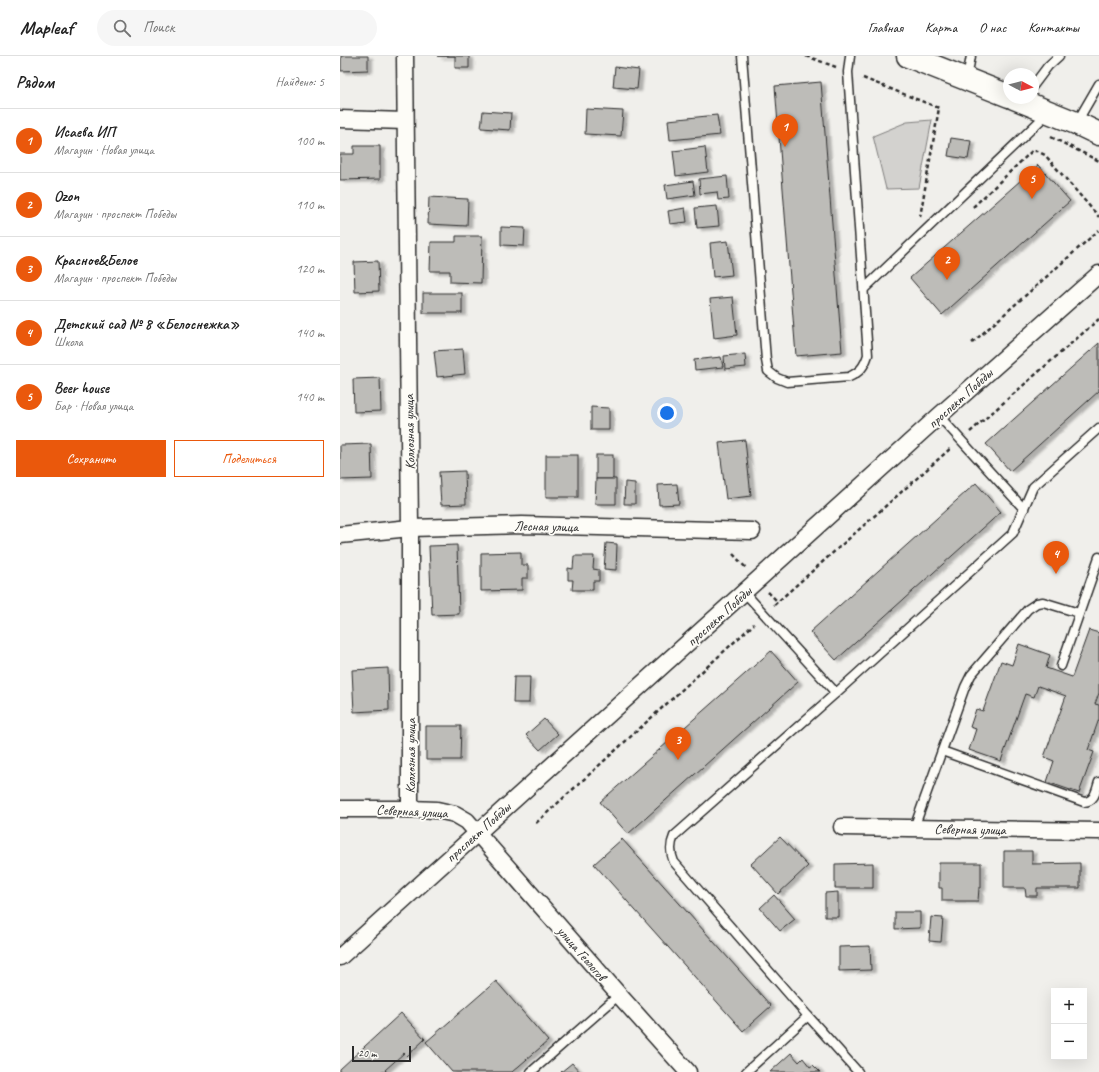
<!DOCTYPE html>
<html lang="ru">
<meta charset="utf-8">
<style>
:root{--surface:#fff;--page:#f6f6f6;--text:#222;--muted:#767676;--line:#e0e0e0;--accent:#ea580c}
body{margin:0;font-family:Caveat,sans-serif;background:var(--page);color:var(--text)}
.controls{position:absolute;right:12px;bottom:12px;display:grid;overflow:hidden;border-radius:0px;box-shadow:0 4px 16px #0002}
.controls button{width:36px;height:36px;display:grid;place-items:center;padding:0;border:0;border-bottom:1px solid var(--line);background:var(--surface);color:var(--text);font:20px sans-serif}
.compass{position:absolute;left:663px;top:12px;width:36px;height:36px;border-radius:50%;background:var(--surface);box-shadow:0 4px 16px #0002;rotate:97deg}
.scale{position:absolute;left:12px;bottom:10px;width:59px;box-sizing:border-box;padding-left:4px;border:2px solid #2b2b2b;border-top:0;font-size:11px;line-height:14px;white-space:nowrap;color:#2b2b2b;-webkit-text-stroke:3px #fdfcf7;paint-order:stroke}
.you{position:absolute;left:327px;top:357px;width:14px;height:14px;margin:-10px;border:3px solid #fff;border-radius:50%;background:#1a73e8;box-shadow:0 0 0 6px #1a73e833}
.badge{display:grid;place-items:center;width:26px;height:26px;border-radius:50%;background:var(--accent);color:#fff;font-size:13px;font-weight:700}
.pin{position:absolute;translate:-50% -33px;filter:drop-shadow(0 1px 2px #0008)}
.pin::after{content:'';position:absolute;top:21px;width:14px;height:12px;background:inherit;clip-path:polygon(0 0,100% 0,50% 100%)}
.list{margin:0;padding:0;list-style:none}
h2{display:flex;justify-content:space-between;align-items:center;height:52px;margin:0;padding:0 16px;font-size:17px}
h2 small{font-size:13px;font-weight:400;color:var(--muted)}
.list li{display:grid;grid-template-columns:26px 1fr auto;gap:12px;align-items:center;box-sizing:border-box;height:64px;padding:0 16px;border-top:1px solid var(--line)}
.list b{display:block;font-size:15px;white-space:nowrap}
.list p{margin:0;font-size:13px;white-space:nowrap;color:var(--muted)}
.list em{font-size:13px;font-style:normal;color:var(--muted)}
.actions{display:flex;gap:8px;padding:12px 16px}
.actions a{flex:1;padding:9px 0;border:1px solid var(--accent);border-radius:0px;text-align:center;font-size:14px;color:var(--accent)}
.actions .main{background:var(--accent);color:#fff}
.icon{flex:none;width:22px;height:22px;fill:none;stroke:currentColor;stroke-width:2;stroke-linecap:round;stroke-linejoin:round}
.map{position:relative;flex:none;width:759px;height:1016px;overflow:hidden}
header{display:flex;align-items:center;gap:24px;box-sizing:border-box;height:56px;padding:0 20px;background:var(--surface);border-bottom:1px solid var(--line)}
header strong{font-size:19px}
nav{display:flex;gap:22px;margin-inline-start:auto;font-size:14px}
.search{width:280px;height:36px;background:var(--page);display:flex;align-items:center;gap:10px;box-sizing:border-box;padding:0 14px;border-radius:22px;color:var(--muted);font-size:15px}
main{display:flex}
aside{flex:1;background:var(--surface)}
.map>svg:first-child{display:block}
</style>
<header>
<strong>Mapleaf</strong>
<div class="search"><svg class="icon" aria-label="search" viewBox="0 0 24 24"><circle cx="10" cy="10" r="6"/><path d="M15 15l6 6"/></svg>Поиск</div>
<nav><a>Главная</a><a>Карта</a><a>О нас</a><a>Контакты</a></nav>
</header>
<main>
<aside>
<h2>Рядом<small>Найдено: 5</small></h2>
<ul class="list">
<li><span class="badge">1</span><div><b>Исаева ИП</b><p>Магазин · Новая улица</p></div><em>100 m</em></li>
<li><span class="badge">2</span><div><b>Ozon</b><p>Магазин · проспект Победы</p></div><em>110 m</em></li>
<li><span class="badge">3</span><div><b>Красное&amp;Белое</b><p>Магазин · проспект Победы</p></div><em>120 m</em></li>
<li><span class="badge">4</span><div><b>Детский сад № 8 «Белоснежка»</b><p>Школа</p></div><em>140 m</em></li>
<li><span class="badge">5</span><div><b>Beer house</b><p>Бар · Новая улица</p></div><em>140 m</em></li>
</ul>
<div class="actions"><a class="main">Сохранить</a><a>Поделиться</a></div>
</aside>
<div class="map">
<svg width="759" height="1016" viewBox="0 0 759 1016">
<defs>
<filter id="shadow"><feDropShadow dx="4.5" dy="2.5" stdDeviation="1" flood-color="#0004"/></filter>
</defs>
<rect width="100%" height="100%" fill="#f0efeb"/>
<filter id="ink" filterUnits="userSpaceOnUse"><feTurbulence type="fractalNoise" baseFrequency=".025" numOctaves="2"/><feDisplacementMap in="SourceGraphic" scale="8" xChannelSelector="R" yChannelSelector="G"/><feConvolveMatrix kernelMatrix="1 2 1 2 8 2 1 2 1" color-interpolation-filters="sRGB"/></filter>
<g filter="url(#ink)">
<path fill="#d3d2cf" stroke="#7f7e7d" d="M 592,64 L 579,132 L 546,133 L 533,80 L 567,66 Z"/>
<g fill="#bdbcb8" stroke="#2b2b2b" filter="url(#shadow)">
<path d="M 1,0 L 28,0 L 28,14 L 1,15 Z"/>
<path d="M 97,0 L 129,0 L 129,12 L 115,12 L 115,0 Z"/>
<path d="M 275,11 L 299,14 L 297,33 L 273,31 Z"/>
<path d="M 481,26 L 502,296 L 456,300 L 435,30 Z"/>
<path d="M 246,53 L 283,55 L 281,80 L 245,78 Z"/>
<path d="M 143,55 L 171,57 L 170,74 L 141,72 Z"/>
<path d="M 377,59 L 380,79 L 330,84 L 328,64 Z"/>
<path d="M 611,82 L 631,85 L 628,103 L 608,100 Z"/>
<path d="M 14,90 L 40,90 L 40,123 L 0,124 L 0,98 L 14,98 Z"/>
<path d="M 365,91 L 368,116 L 336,120 L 333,95 Z"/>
<path d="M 698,109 L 730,145 L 602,259 L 570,222 Z"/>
<path d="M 387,120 L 389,143 L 378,144 L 377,136 L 360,138 L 359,123 Z"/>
<path d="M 353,125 L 355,139 L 327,143 L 325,129 Z"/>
<path d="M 89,141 L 128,143 L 127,170 L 88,168 Z"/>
<path d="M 377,150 L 379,170 L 357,172 L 355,152 Z"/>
<path d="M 345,152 L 347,166 L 330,168 L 328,155 Z"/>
<path d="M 161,171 L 185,172 L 184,190 L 161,189 Z"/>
<path d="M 116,180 L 142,180 L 141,227 L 110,226 L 110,215 L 90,215 L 91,186 L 116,186 Z"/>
<path d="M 388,185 L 392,219 L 373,221 L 370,187 Z"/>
<path d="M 38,205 L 39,235 L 15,236 L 14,206 Z"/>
<rect x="83" y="237" width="39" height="20"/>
<path d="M 393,241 L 397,279 L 374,282 L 370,243 Z"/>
<path d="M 759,287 L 759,335 L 670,415 L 646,388 Z"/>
<path d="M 123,293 L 125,318 L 97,321 L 94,295 Z"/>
<path d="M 405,298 L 406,311 L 385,313 L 384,300 Z"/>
<path d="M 381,301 L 383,311 L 355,314 L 354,304 Z"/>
<path d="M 40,322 L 41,355 L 14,356 L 13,323 Z"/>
<path d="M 251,351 L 269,352 L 269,374 L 251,374 Z"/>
<path d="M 405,384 L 411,440 L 386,443 L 379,387 Z"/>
<path d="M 31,388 L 32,423 L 0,424 L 0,389 Z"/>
<rect x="206" y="399" width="32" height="42"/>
<rect x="256" y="399" width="17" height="24"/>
<path d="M 125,415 L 126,448 L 101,449 L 99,416 Z"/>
<path d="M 256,423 L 276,423 L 276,448 L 255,448 Z"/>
<path d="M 285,426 L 295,427 L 295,448 L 284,448 Z"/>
<path d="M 636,427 L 661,456 L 496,604 L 470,576 Z"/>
<path d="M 337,428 L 339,448 L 319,449 L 318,429 Z"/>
<path d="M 266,487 L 277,488 L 276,514 L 264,513 Z"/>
<path d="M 117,489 L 119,558 L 92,559 L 89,490 Z"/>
<path d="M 181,496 L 181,509 L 188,509 L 188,522 L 182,522 L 182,534 L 141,535 L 141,497 Z"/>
<path d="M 234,500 L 254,500 L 253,513 L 259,514 L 259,525 L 253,525 L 253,534 L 232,534 L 233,524 L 228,524 L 228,512 L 233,513 Z"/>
<path d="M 749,574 L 759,577 L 759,576 L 759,637 L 755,648 L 759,649 L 759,663 L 748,694 L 754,696 L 739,737 L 707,726 L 714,705 L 704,701 L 726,640 L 698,630 L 694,641 L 685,638 L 661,705 L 629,694 L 636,673 L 630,671 L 636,653 L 643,655 L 661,605 L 672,609 L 679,588 L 710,599 L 706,612 L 732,621 Z"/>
<path d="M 431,595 L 458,626 L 288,778 L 260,746 Z"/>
<path d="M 48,612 L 49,654 L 14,656 L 12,614 Z"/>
<path d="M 174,621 L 190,621 L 189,647 L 173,647 Z"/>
<path d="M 204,663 L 218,678 L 200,694 L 186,679 Z"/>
<path d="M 86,670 L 121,670 L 120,704 L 86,704 Z"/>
<path d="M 440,781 L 468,810 L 438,838 L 411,808 Z"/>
<path d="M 282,783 L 431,950 L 403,975 L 254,808 Z"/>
<path d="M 664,795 L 692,795 L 692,808 L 740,807 L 740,832 L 697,832 L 697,840 L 686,840 L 685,832 L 664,832 Z"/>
<path d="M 533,807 L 533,832 L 495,832 L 495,808 Z"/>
<path d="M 599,807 L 641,807 L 641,832 L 639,832 L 638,845 L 602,845 L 602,832 L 599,832 Z"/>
<path d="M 498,836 L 498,861 L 485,861 L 485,837 Z"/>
<path d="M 434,839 L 455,863 L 440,875 L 420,852 Z"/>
<path d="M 555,856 L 580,856 L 580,872 L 555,873 Z"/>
<path d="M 591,861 L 603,862 L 601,886 L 589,885 Z"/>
<path d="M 530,890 L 531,914 L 499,915 L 499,891 Z"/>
<path d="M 156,925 L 208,985 L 172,1016 L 112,1016 L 86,986 Z"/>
<path d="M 61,957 L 85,983 L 67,1000 L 64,997 L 45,1014 L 47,1016 L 0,1016 L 0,1013 Z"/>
<path d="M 451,997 L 459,1006 L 463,1002 L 470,1011 L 473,1009 L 480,1016 L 430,1016 Z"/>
<path d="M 232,1007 L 240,1016 L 221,1016 Z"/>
</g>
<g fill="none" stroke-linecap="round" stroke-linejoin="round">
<g stroke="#2b2b2b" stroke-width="11">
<g id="lane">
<path d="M 402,0 L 426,304 L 428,315 L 437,322 L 447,326 L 509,321 C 520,316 524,311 528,299 L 508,16 L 510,0"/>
<path d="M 627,22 L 631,0"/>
<path d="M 693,30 L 708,10 L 719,0"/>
<path d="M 737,66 L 759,28"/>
<path d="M 524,233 L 708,57"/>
<path d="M 599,360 L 684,453"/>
<path d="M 405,537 L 496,637"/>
<path d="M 721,610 L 759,501"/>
<path d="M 602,695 L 744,746 C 755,745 756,735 759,726"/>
<path d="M 574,772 L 625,631 L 631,619 L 688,553 L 697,547 L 703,546 L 739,557"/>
<path d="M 468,960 L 518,1016"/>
<path d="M 191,1016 L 279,939"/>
<path d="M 406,1016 L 468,960 L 334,806 C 330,796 330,789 334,780 L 496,637 L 673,477 L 693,431 L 759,372"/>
</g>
</g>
<g stroke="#2b2b2b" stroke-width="19">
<g id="street">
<path d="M 65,0 L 70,472 L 70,753"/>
<path d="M 0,63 L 65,65"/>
<path d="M 0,479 L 70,472 L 182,469 L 412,475"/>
<path d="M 0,753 L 70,753 L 97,754 L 115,758 L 127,765 L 279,939 L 348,1016"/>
<path d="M 502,771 L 759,775"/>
<path d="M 0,901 L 599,360 L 759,218"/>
</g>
</g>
<g stroke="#2b2b2b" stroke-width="25">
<g id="secondary">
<path d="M 568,0 L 669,40"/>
<path d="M 674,42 L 736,67 L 759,78"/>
</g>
</g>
<g stroke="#2b2b2b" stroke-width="2.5" stroke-dasharray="4 3" stroke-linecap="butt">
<path d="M 466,0 L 496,11"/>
<path d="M 523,22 L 599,52 L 580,161"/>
<path d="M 711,81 L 759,105"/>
<path d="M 633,151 L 692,95 L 697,95 L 705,99 L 759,161"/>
<path d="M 632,287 L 759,174"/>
<path d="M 630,376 L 759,263"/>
<path d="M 393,498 L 406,512"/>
<path d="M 428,536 L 438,546"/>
<path d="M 434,549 L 611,392"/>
<path d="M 196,767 L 414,568"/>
</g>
<use href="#lane" stroke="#fdfcf7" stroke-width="8"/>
<use href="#street" stroke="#fdfcf7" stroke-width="16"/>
<use href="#secondary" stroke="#fdfcf7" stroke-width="22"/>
</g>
</g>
<g text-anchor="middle" stroke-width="3.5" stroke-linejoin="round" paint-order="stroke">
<g font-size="14" fill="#2b2b2b" stroke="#fdfcf7">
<text transform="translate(620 342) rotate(-42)" y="5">проспект Победы</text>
<text transform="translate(69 376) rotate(-91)" y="5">Колхозная улица</text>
<text transform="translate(206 470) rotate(1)" y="5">Лесная улица</text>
<text transform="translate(379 560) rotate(-42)" y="5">проспект Победы</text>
<text transform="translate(70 700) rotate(-90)" y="5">Колхозная улица</text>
<text transform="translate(72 755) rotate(3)" y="5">Северная улица</text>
<text transform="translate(630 773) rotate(1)" y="5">Северная улица</text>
<text transform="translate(138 776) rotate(-42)" y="5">проспект Победы</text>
<text transform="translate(242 897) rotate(49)" y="5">улица Геологов</text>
</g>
</g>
</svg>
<div class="controls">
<button>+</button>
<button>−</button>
</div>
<svg class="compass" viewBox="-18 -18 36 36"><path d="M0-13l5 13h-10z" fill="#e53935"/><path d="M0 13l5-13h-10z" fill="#767676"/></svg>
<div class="scale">20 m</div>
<div class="you"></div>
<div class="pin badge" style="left:445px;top:91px">1</div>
<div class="pin badge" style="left:607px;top:224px">2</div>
<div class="pin badge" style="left:338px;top:704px">3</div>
<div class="pin badge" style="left:716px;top:518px">4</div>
<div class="pin badge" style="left:692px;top:143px">5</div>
</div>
</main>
